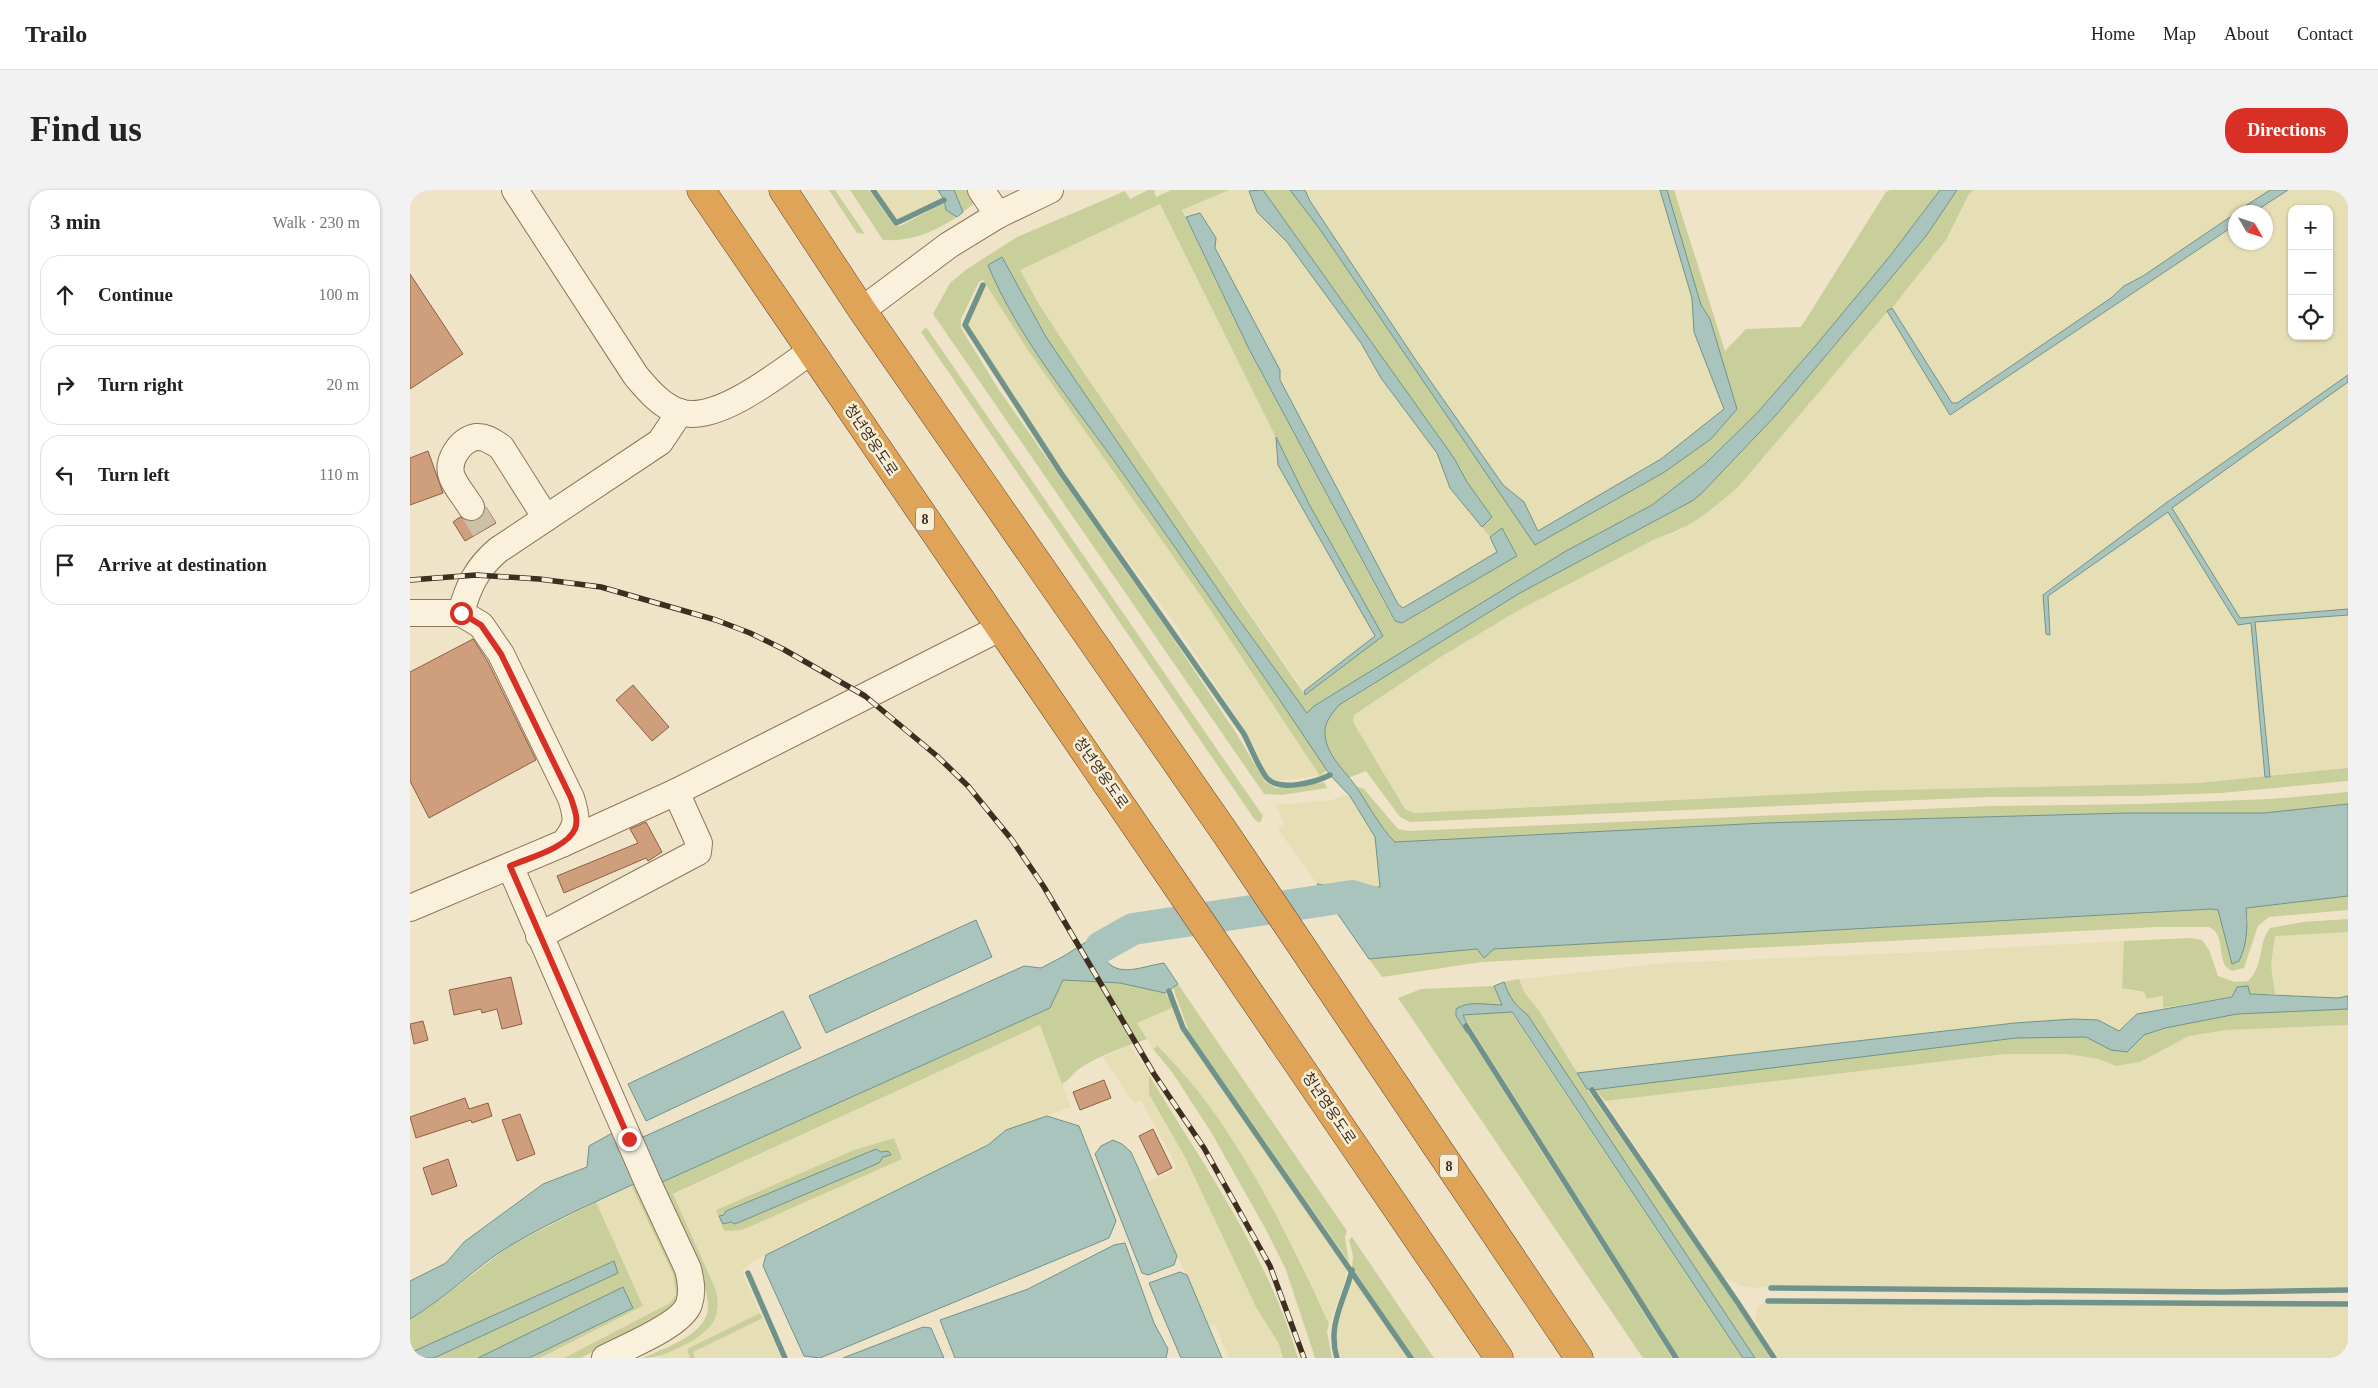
<!DOCTYPE html>
<meta charset="utf-8">
<style>
:root{--surface:#fff;--page:#f2f2f2;--text:#222;--muted:#767676;--line:#e0e0e0;--accent:#d93025}
body{margin:0;font-family:"Times New Roman","Noto Sans KR",serif;background:var(--page);color:var(--text)}
.controls{position:absolute;right:15px;top:15px;display:grid;overflow:hidden;border-radius:10px;box-shadow:0 1px 4px #0004}
.controls button{width:45px;height:45px;display:grid;place-items:center;padding:0;border:0;border-bottom:1px solid var(--line);background:var(--surface);color:var(--text);font:25px sans-serif}
.compass{position:absolute;left:1818px;top:15px;width:45px;height:45px;border-radius:50%;background:var(--surface);box-shadow:0 1px 4px #0004;rotate:129deg}
.stop{position:absolute;width:15px;height:15px;margin:-11px;border:4px solid #d93025;border-radius:50%;background:#fff}
.stop.end{background:#d93025;border-color:#fff;box-shadow:0 1px 5px #0008}
.list{margin:0;padding:0;list-style:none}
h2{display:flex;justify-content:space-between;align-items:center;height:65px;margin:0;padding:0 20px;font-size:21px}
h2 small{font-size:16px;font-weight:400;color:var(--muted)}
.list li{display:grid;grid-template-columns:32px 1fr auto;gap:15px;align-items:center;box-sizing:border-box;height:80px;margin:0 10px 10px;padding:0 10px;border:1px solid var(--line);border-radius:20px}
.list b{display:block;font-size:19px;white-space:nowrap}
.list em{font-size:16px;font-style:normal;color:var(--muted)}
.icon{flex:none;width:28px;height:28px;fill:none;stroke:currentColor;stroke-width:2;stroke-linecap:round;stroke-linejoin:round}
.map{position:relative;flex:none;width:1938px;height:1168px;overflow:hidden;border-radius:20px}
header{display:flex;align-items:center;gap:30px;box-sizing:border-box;height:70px;padding:0 25px;background:var(--surface);border-bottom:1px solid var(--line)}
header strong{font-size:24px}
nav{display:flex;gap:28px;margin-inline-start:auto;font-size:18px}
.intro{display:flex;align-items:center;justify-content:space-between;box-sizing:border-box;height:120px;padding:0 30px}
h1{margin:0;font-size:35px}
.button{padding:12px 22px;border-radius:20px;background:var(--accent);color:#fff;font-size:18px;font-weight:700}
main{display:flex;gap:30px;padding:0 30px}
aside{flex:1;background:var(--surface);border-radius:20px;box-shadow:0 1px 4px #0004}
.map>svg:first-child{display:block}
</style>
<header>
<strong>Trailo</strong>
<nav><a>Home</a><a>Map</a><a>About</a><a>Contact</a></nav>
</header>
<div class="intro"><h1>Find us</h1><a class="button">Directions</a></div>
<main>
<aside>
<h2>3 min<small>Walk · 230 m</small></h2>
<ul class="list">
<li><svg class="icon" aria-label="ahead" viewBox="0 0 24 24"><path d="M12 20V5M6 11l6-6 6 6"/></svg><div><b>Continue</b></div><em>100 m</em></li>
<li><svg class="icon" aria-label="right" viewBox="0 0 24 24"><path d="M7 20v-9h11M14 6l5 5-5 5"/></svg><div><b>Turn right</b></div><em>20 m</em></li>
<li><svg class="icon" aria-label="left" viewBox="0 0 24 24"><path d="M17 20v-9H6M10 6l-5 5 5 5"/></svg><div><b>Turn left</b></div><em>110 m</em></li>
<li><svg class="icon" aria-label="arrive" viewBox="0 0 24 24"><path d="M6 21V4h12l-3 4 3 4H6"/></svg><div><b>Arrive at destination</b></div></li>
</ul>
</aside>
<div class="map">
<svg width="1938" height="1168" viewBox="0 0 1938 1168">
<rect width="100%" height="100%" fill="#f0e4c8"/>
<g fill="#e6deb5" fill-rule="evenodd">
<path d="M 466,0 L 528,0 L 532,7 L 487,30 Z"/>
<path d="M 819,0 L 840,0 L 847,22 L 877,52 L 951,153 L 971,188 L 1027,263 L 1040,298 L 1080,347 L 1088,361 L 993,418 L 988,414 L 870,190 L 869,180 L 805,58 L 790,23 L 776,27 L 772,20 Z"/>
<path d="M 895,0 L 1250,0 L 1282,108 L 1284,142 L 1314,219 L 1251,269 L 1128,341 L 1114,312 L 1093,295 L 1005,169 L 900,11 Z"/>
<path d="M 1564,0 L 1860,0 L 1733,86 L 1714,96 L 1701,108 L 1546,213 L 1542,213 L 1482,118 L 1536,50 L 1559,4 Z"/>
<path d="M 1878,0 L 1938,0 L 1938,185 L 1756,313 L 1633,405 L 1640,444 L 1638,406 L 1758,322 L 1828,435 L 1841,433 L 1855,587 L 1790,593 L 1296,608 L 1004,623 L 995,619 L 943,532 L 944,525 L 1029,468 L 1109,420 L 1247,348 L 1265,343 L 1305,318 L 1329,296 L 1477,121 L 1540,225 L 1825,35 L 1826,52 L 1856,52 L 1856,22 L 1844,22 ZM 1882,19 L 1919,19 L 1919,146 L 1882,146 Z"/>
<path d="M 750,14 L 866,247 L 868,275 L 965,446 L 894,501 L 672,180 L 630,116 L 610,80 Z"/>
<path d="M 578,94 L 620,163 L 793,409 L 910,586 L 866,591 L 858,585 L 837,543 L 768,438 L 652,281 L 557,135 L 573,98 Z"/>
<path d="M 1938,192 L 1938,419 L 1830,428 L 1761,318 Z"/>
<path d="M 1938,425 L 1938,578 L 1860,587 L 1845,432 Z"/>
<path d="M 931,606 L 940,606 L 965,647 L 970,698 L 940,698 L 907,694 L 868,639 L 874,635 L 866,615 L 922,610 Z"/>
<path d="M 1938,742 L 1938,806 L 1928,808 L 1898,807 L 1865,804 L 1861,775 L 1865,745 Z"/>
<path d="M 1714,751 L 1712,798 L 1734,803 L 1737,809 L 1754,806 L 1753,818 L 1727,824 L 1709,841 L 1688,830 L 1663,829 L 1605,833 L 1167,883 L 1130,822 L 1114,802 L 1109,789 L 1256,773 L 1515,762 Z"/>
<path d="M 764,817 L 770,838 L 937,1078 L 933,1098 L 919,1134 L 888,1066 L 859,1012 L 801,918 L 749,856 L 743,859 L 727,833 Z"/>
<path d="M 630,835 L 661,917 L 596,940 L 578,955 L 344,1071 L 332,1081 L 350,1123 L 277,1159 L 280,1168 L 247,1168 L 294,1144 L 308,1120 L 263,1005 ZM 483,948 L 492,969 L 314,1041 L 306,1020 L 444,960 Z"/>
<path d="M 1938,835 L 1938,1097 L 1811,1099 L 1366,1095 L 1345,1098 L 1332,1096 L 1314,1087 L 1195,911 L 1595,864 L 1657,864 L 1689,869 L 1706,876 L 1730,872 L 1779,846 L 1817,840 Z"/>
<path d="M 720,855 L 739,885 L 739,904 L 776,969 L 846,1117 L 869,1154 L 873,1168 L 819,1168 L 805,1134 L 799,1136 L 735,993 L 768,979 L 731,911 L 724,913 L 693,867 Z"/>
<path d="M 221,995 L 263,1084 L 266,1105 L 260,1113 L 154,1168 L 130,1168 L 233,1116 L 186,1012 Z"/>
<path d="M 943,1086 L 999,1168 L 931,1168 L 926,1150 L 928,1134 Z"/>
<path d="M 1354,1112 L 1358,1114 L 1938,1116 L 1938,1168 L 1368,1168 L 1345,1129 L 1348,1118 Z"/>
<path d="M 353,1128 L 371,1168 L 285,1168 L 283,1162 Z"/>
</g>
<g fill="#c9cf9b" fill-rule="evenodd">
<path d="M 419,0 L 425,0 L 455,44 L 447,43 Z"/>
<path d="M 440,0 L 459,0 L 484,36 L 490,36 L 534,13 L 536,20 L 547,27 C 523,42 502,52 473,50 Z"/>
<path d="M 544,0 L 565,0 L 565,13 L 553,22 Z"/>
<path d="M 738,0 L 746,0 L 744,1 L 746,7 L 761,0 L 819,0 L 772,20 L 839,159 L 984,431 L 992,433 L 1107,366 L 1092,338 L 1080,347 L 1072,337 L 1082,327 L 1057,292 L 1044,268 L 853,0 L 880,0 L 909,38 L 1125,355 L 1253,283 L 1301,249 L 1327,219 L 1300,129 L 1291,115 L 1257,0 L 1264,0 L 1315,161 L 1336,139 L 1391,137 L 1476,2 L 1480,0 L 1530,0 L 1480,66 L 1407,154 L 1348,222 L 1296,273 L 1242,315 L 1156,361 L 904,516 L 897,523 L 819,416 L 636,147 L 592,67 L 578,75 C 606,144 666,217 709,278 C 780,378 849,479 917,580 L 910,586 L 793,409 L 620,163 L 573,90 L 569,92 L 551,129 L 551,138 L 589,200 L 760,444 L 828,546 L 855,592 L 866,598 L 887,597 L 914,592 L 917,598 L 872,605 L 854,604 L 523,124 L 540,93 L 557,79 L 607,47 L 715,1 L 720,9 ZM 750,14 L 899,314 L 973,446 L 895,505 L 672,180 L 630,116 L 610,80 Z"/>
<path d="M 1547,0 L 1564,0 L 1559,4 L 1536,50 L 1482,118 L 1477,122 L 1329,296 C 1305,318 1279,339 1247,348 L 1109,420 L 1029,468 L 944,525 L 943,532 L 995,619 L 1004,623 L 1447,601 L 1789,593 L 1938,578 L 1938,591 L 1811,603 L 1727,606 L 1579,607 L 1000,632 L 990,627 L 956,581 L 938,588 C 927,573 908,551 916,530 C 919,525 926,519 929,515 L 1110,403 L 1281,311 L 1291,304 L 1367,224 L 1516,46 Z"/>
<path d="M 516,137 L 853,626 L 850,633 L 845,630 L 511,142 Z"/>
<path d="M 946,596 L 954,599 L 988,639 L 998,641 L 1582,616 L 1732,614 L 1861,609 L 1938,602 L 1938,614 L 1854,623 L 1716,623 L 1354,633 L 985,652 L 971,636 Z"/>
<path d="M 1938,706 L 1938,720 L 1859,727 L 1848,736 L 1834,778 L 1822,781 C 1804,773 1818,745 1799,737 L 1747,737 L 1072,772 L 972,787 L 959,769 L 1068,759 L 1074,767 L 1084,759 L 1801,719 L 1808,720 L 1822,773 L 1838,730 L 1835,718 Z"/>
<path d="M 1938,729 L 1938,742 L 1865,746 L 1861,775 L 1865,804 L 1839,804 L 1753,818 L 1753,806 L 1737,809 L 1734,802 L 1712,798 L 1714,751 L 1781,748 L 1792,750 L 1799,760 L 1808,786 L 1825,792 L 1838,791 C 1855,775 1847,755 1860,738 L 1893,732 Z"/>
<path d="M 1109,789 L 1114,802 L 1130,822 L 1177,899 L 1327,1115 L 1360,1168 L 1345,1168 L 1117,824 C 1105,816 1099,806 1094,792 Z"/>
<path d="M 653,790 L 710,793 L 755,803 L 764,817 L 727,833 L 737,849 C 717,856 687,866 669,879 C 663,883 660,890 652,894 L 630,835 L 263,1004 L 305,1098 C 315,1130 296,1145 270,1157 C 256,1164 247,1168 233,1168 C 253,1158 289,1148 297,1124 C 299,1115 297,1105 295,1097 L 250,993 L 640,818 Z"/>
<path d="M 768,794 L 937,1041 L 935,1047 L 939,1072 L 779,842 L 763,798 Z"/>
<path d="M 1084,796 L 1092,816 L 1052,815 L 1046,826 L 1262,1168 L 1233,1168 L 988,808 L 1011,799 Z"/>
<path d="M 1938,819 L 1938,835 L 1817,840 L 1779,846 L 1730,872 L 1706,876 L 1689,869 L 1657,864 L 1595,864 L 1195,911 L 1184,898 L 1606,848 L 1677,846 L 1701,860 L 1717,862 L 1734,845 L 1755,838 L 1827,824 Z"/>
<path d="M 1101,822 L 1333,1168 L 1269,1168 L 1053,825 Z"/>
<path d="M 748,856 C 766,875 784,895 800,917 C 848,984 885,1059 919,1134 L 917,1142 L 922,1168 L 905,1168 L 876,1080 L 855,1038 L 801,942 L 762,882 L 743,859 Z"/>
<path d="M 739,885 C 794,976 858,1065 888,1168 L 873,1168 L 869,1154 L 846,1117 L 776,969 L 739,904 Z"/>
<path d="M 484,948 L 492,969 L 332,1040 L 314,1041 L 306,1020 L 444,960 ZM 466,959 L 480,965 L 473,967 L 468,973 L 325,1034 L 315,1025 L 316,1021 Z"/>
<path d="M 230,991 L 269,1078 L 273,1104 L 256,1124 L 171,1168 L 154,1168 L 260,1113 L 266,1105 L 263,1084 L 221,995 Z"/>
<path d="M 186,1012 L 233,1116 L 130,1168 L 0,1168 L 0,1129 L 17,1119 L 101,1055 Z"/>
<path d="M 942,1047 L 1024,1168 L 1004,1168 L 942,1077 L 943,1066 L 939,1050 Z"/>
<path d="M 350,1123 L 353,1128 L 283,1162 L 285,1168 L 280,1168 L 277,1159 Z"/>
</g>
<g fill="#a9c4bc" stroke="#6f938a">
<path d="M 528,0 L 544,0 L 553,22 L 547,27 L 536,20 L 534,10 Z"/>
<path d="M 853,0 L 1044,268 L 1057,292 L 1082,327 L 1072,337 L 1040,298 L 1027,263 L 971,188 L 951,153 L 877,52 L 847,22 L 839,1 Z"/>
<path d="M 880,0 L 895,0 L 900,11 L 1005,169 L 1093,295 L 1114,312 L 1128,341 L 1251,269 L 1314,219 L 1284,142 L 1282,108 L 1250,0 L 1257,0 L 1291,115 L 1300,129 L 1327,219 L 1301,249 L 1253,283 L 1125,355 L 909,38 Z"/>
<path d="M 1530,0 L 1547,0 L 1516,46 L 1367,224 L 1291,304 L 1282,311 L 1110,403 L 929,515 C 921,525 914,532 915,545 C 917,567 936,581 947,598 C 960,617 969,636 985,652 L 1354,633 L 1716,623 L 1854,623 L 1938,614 L 1938,706 L 1836,718 C 1838,736 1837,755 1829,771 L 1822,774 L 1808,720 L 1801,719 L 1084,759 L 1074,768 L 1067,759 L 959,769 L 907,694 L 940,698 L 970,697 L 965,647 L 940,606 L 920,585 C 852,483 783,382 712,282 C 667,218 607,147 578,75 L 592,67 L 636,147 L 819,416 L 897,523 L 904,516 L 1156,361 L 1242,315 L 1296,273 L 1348,222 L 1407,154 L 1480,66 Z"/>
<path d="M 1860,0 L 1878,0 L 1844,22 L 1826,22 Z"/>
<path d="M 790,23 L 806,48 L 805,58 L 870,180 L 870,190 L 988,414 L 993,418 L 1087,362 L 1080,347 L 1092,338 L 1107,366 L 992,433 L 985,431 L 839,159 L 776,27 Z"/>
<path d="M 1826,23 L 1825,35 L 1540,225 L 1477,121 L 1482,118 L 1542,213 L 1547,213 L 1701,108 L 1714,96 L 1733,86 Z"/>
<path d="M 1938,185 L 1938,192 L 1762,318 L 1830,428 L 1938,419 L 1938,425 L 1845,432 L 1860,587 L 1855,587 L 1841,433 L 1828,435 L 1758,322 L 1638,406 L 1640,445 L 1636,444 L 1633,405 L 1756,313 Z"/>
<path d="M 866,247 L 899,314 L 973,446 L 895,505 L 894,501 L 965,446 L 868,275 Z"/>
<path d="M 566,730 L 582,767 L 416,843 L 399,806 Z"/>
<path d="M 725,730 L 738,750 L 690,761 C 704,791 728,777 754,773 L 768,794 L 755,803 L 710,793 L 653,790 L 640,818 L 250,993 L 245,984 C 197,1007 147,1028 101,1055 C 65,1077 36,1108 0,1129 L 0,1091 L 36,1073 L 54,1052 L 133,994 L 177,977 L 179,956 L 206,941 L 213,956 L 614,776 L 631,778 L 654,766 L 687,745 Z"/>
<path d="M 1094,792 C 1099,806 1105,816 1117,824 L 1345,1168 L 1333,1168 L 1102,822 L 1053,825 L 1060,840 L 1057,843 L 1046,826 L 1046,819 C 1059,810 1077,815 1092,815 L 1084,796 Z"/>
<path d="M 1838,796 L 1840,804 L 1928,808 L 1938,806 L 1938,819 L 1827,824 L 1755,838 L 1734,845 L 1717,862 L 1701,860 L 1676,847 L 1606,848 L 1182,900 L 1177,899 L 1167,883 L 1605,833 L 1663,829 L 1688,830 L 1709,841 L 1727,824 L 1822,807 L 1827,797 Z"/>
<path d="M 373,821 L 391,858 L 236,931 L 218,894 Z"/>
<path d="M 637,926 L 669,936 L 706,1031 L 699,1048 L 410,1168 L 394,1166 L 353,1076 L 356,1065 L 578,955 L 596,940 Z"/>
<path d="M 703,950 L 712,954 L 721,962 L 767,1066 L 764,1075 L 738,1085 L 732,1083 L 685,964 L 691,956 Z"/>
<path d="M 466,959 L 471,962 L 478,961 L 481,965 L 473,967 L 469,973 L 325,1034 L 321,1032 L 313,1034 L 309,1026 L 314,1025 L 316,1021 Z"/>
<path d="M 715,1053 L 744,1133 L 758,1159 L 756,1168 L 545,1168 L 530,1130 L 618,1099 L 704,1055 Z"/>
<path d="M 204,1071 L 208,1083 L 24,1168 L 0,1168 L 0,1163 Z"/>
<path d="M 770,1082 L 777,1085 L 812,1168 L 771,1168 L 739,1093 Z"/>
<path d="M 213,1097 L 223,1118 L 119,1168 L 68,1168 Z"/>
<path d="M 513,1137 L 521,1138 L 534,1168 L 433,1168 Z"/>
</g>
<g fill="none" stroke-linecap="round" stroke-linejoin="round">
<g stroke="#6f938a" stroke-width="5.5">
<path d="M 463,0 L 486,33 L 534,10"/>
<path d="M 573,95 L 555,135 L 651,283 L 834,544 C 841,558 847,574 856,587 C 868,603 906,592 920,585"/>
<path d="M 759,801 L 773,838 L 1001,1168"/>
<path d="M 1056,836 L 1266,1168"/>
<path d="M 1182,900 L 1328,1113 L 1364,1168"/>
<path d="M 338,1083 L 375,1168"/>
<path d="M 1361,1098 L 1812,1102 L 1938,1100"/>
<path d="M 1358,1111 L 1938,1114"/>
<path d="M 927,1168 C 917,1135 934,1112 942,1080"/>
</g>
<path stroke="#a9c4bc" stroke-width="32" d="M 691,757 L 723,739 L 942,706 L 962,712"/>
</g>
<g fill="#cf9f7d" stroke="#8d5f41">
<path d="M 0,84 L 53,164 L 0,199 Z"/>
<path d="M 18,261 L 33,303 L 0,315 L 0,268 Z"/>
<path d="M 76,317 L 86,333 L 55,351 L 43,332 L 50,327 L 61,332 L 69,330 L 74,324 Z"/>
<path d="M 63,449 L 78,472 L 126,570 L 19,628 L 0,591 L 0,482 Z"/>
<path d="M 223,495 L 259,537 L 242,551 L 206,510 Z"/>
<path d="M 236,632 L 252,662 L 238,671 L 236,668 L 154,703 L 147,686 L 228,653 L 220,639 Z"/>
<path d="M 101,787 L 112,834 L 92,839 L 87,819 L 72,823 L 71,819 L 44,825 L 39,800 Z"/>
<path d="M 13,831 L 18,850 L 4,854 L 0,834 Z"/>
<path d="M 694,890 L 701,908 L 670,920 L 663,902 Z"/>
<path d="M 55,908 L 59,919 L 78,913 L 82,926 L 62,933 L 61,930 L 6,948 L 0,927 Z"/>
<path d="M 110,924 L 125,964 L 107,971 L 92,930 Z"/>
<path d="M 743,939 L 762,978 L 748,985 L 729,946 Z"/>
<path d="M 38,969 L 47,996 L 22,1005 L 13,978 Z"/>
</g>
<g fill="none" stroke-linecap="round" stroke-linejoin="round">
<path stroke="#ccc0a6" stroke-width="26" stroke-dasharray="26 13" stroke-linecap="butt" d="M 61,317 L 76,342"/>
<g stroke="#8d765c" stroke-width="28">
<g id="minor">
<path d="M 105,0 L 226,186 C 238,200 251,216 269,222 C 306,235 371,182 401,161"/>
<path d="M 571,0 L 588,25"/>
<path d="M 452,120 L 539,55 L 588,25 L 640,0"/>
<path d="M 61,317 C 55,307 46,297 42,287 C 36,271 50,250 66,247 C 76,246 83,252 91,257 L 136,328"/>
<path d="M 0,423 L 51,423 L 71,435 L 91,464 L 161,608 C 168,630 168,635 154,653 L 0,718"/>
<path d="M 51,423 C 58,396 67,378 88,360 L 250,252 L 270,222"/>
<path d="M 154,653 L 266,602 L 590,438"/>
<path d="M 100,676 L 238,993 L 278,1079 C 281,1091 283,1102 279,1114 C 272,1135 216,1157 195,1168"/>
<path d="M 129,746 L 288,662 L 289,653 L 266,602"/>
</g>
</g>
<g stroke="#5b4430" stroke-width="29">
<g id="highway">
<path d="M 291,0 L 1089,1168"/>
<path d="M 373,0 L 452,120 L 816,644 L 1169,1168"/>
</g>
</g>
<use href="#minor" stroke="#faf1dc" stroke-width="26"/>
<use href="#highway" stroke="#e0a458" stroke-width="28"/>
<g stroke="#3d2e20" stroke-width="5.5">
<path id="rail" d="M 0,390 L 66,385 L 129,389 L 191,397 L 306,430 L 340,443 L 373,459 L 455,506 L 527,566 L 558,596 L 602,650 L 634,697 L 744,884 L 794,958 L 860,1076 L 894,1168"/>
</g>
<use href="#rail" stroke="#f7eed8" stroke-width="4" stroke-dasharray="11" stroke-linecap="butt"/>
</g>
<g fill="none" stroke-linecap="round" stroke-linejoin="round">
<path stroke="#d93025" stroke-width="6" d="M 51,423 L 71,435 L 91,464 L 161,608 C 164,618 169,629 165,639 C 157,658 118,668 100,676 L 219,949"/>
</g>
<g text-anchor="middle" stroke-width="5" stroke-linejoin="round" paint-order="stroke">
<g fill="#f7eed8" stroke="#756857" stroke-width="1">
<rect x="506" y="317.5" width="18" height="23" rx="4"/>
<rect x="1030" y="964.5" width="18" height="23" rx="4"/>
</g>
<g font-size="14" font-weight="bold" fill="#3d2e20">
<text x="515" y="334">8</text>
<text x="1039" y="981">8</text>
</g>
<g font-size="15" fill="#3d2e20" stroke="#f7eed8">
<text transform="translate(461 250) rotate(56)" y="5">청년영웅도로</text>
<text transform="translate(691 583) rotate(55)" y="5">청년영웅도로</text>
<text transform="translate(919 918) rotate(56)" y="5">청년영웅도로</text>
</g>
</g>
</svg>
<div class="controls">
<button>+</button>
<button>−</button>
<button><svg class="icon" aria-label="locate" viewBox="0 0 24 24"><circle cx="12" cy="12" r="6"/><path d="M12 2v4M12 18v4M2 12h4M18 12h4"/></svg></button>
</div>
<svg class="compass" viewBox="-18 -18 36 36"><path d="M0-13l5 13h-10z" fill="#e53935"/><path d="M0 13l5-13h-10z" fill="#767676"/></svg>
<div class="stop" style="left:51px;top:423px"></div>
<div class="stop end" style="left:219px;top:949px"></div>
</div>
</main>
